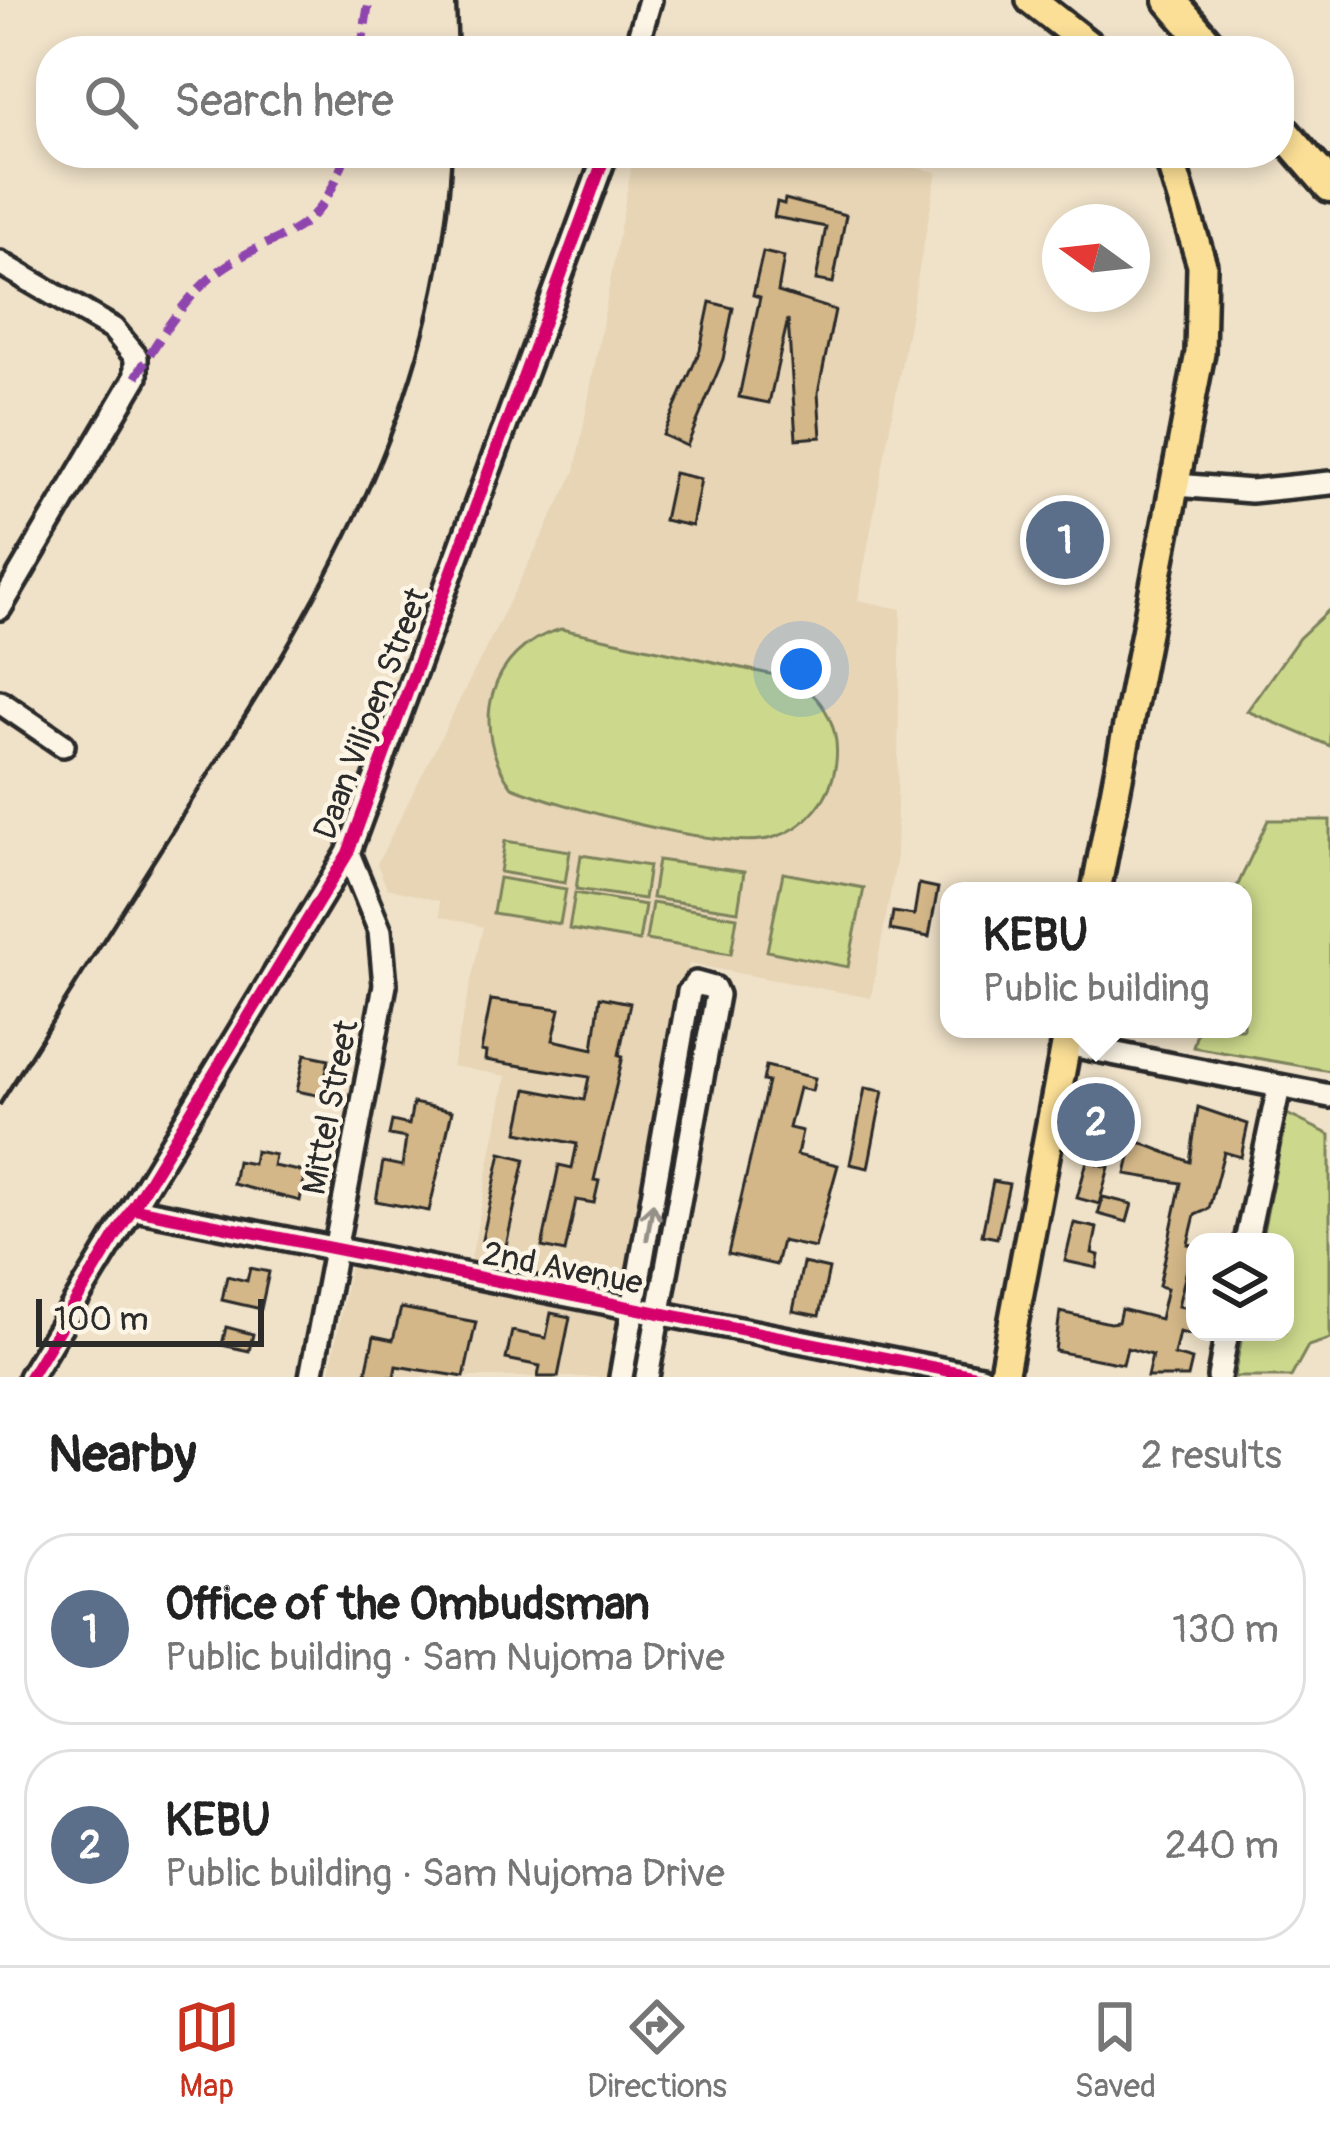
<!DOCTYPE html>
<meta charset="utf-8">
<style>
:root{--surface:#fff;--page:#f6f6f6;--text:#222;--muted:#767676;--line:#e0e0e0;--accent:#c8321e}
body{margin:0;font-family:Pangolin,sans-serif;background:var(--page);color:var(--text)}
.controls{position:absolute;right:36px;bottom:36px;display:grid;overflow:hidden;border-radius:24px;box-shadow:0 6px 18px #0003}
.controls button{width:108px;height:108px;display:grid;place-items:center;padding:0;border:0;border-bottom:3px solid var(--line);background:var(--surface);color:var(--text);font:60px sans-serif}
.compass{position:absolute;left:1042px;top:204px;width:108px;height:108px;border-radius:50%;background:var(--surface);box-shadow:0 6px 18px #0003;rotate:285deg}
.scale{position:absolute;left:36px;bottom:30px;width:228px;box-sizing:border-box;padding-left:12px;border:6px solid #2b2b2b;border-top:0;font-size:33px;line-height:42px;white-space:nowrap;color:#2b2b2b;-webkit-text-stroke:9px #fcf5e5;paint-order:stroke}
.you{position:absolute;left:801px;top:669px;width:42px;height:42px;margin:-30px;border:9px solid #fff;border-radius:50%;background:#1a73e8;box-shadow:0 0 0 18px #1a73e833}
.badge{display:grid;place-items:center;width:78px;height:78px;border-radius:50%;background:var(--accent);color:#fff;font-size:39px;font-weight:700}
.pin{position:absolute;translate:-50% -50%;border:6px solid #fff;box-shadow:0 3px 12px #0006}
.popup{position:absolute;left:940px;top:882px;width:312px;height:156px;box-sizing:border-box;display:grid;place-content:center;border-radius:24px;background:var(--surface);filter:drop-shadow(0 3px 9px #0005);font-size:39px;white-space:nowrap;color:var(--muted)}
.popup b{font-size:45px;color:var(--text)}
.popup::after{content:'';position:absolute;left:50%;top:100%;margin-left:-24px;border:24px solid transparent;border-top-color:var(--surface)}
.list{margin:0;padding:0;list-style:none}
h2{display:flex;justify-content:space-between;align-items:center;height:156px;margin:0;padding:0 48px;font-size:51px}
h2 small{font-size:39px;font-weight:400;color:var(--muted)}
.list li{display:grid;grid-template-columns:78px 1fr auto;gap:36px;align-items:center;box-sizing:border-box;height:192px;margin:0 24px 24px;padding:0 24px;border:3px solid var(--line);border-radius:48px}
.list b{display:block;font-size:45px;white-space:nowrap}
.list p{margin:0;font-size:39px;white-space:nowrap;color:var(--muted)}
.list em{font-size:39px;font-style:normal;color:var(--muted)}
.icon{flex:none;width:66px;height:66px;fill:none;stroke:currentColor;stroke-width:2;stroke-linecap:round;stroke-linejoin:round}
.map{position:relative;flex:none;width:1330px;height:1377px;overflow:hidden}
.search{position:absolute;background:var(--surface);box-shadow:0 6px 18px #0003;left:36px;right:36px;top:36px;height:132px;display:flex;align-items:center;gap:30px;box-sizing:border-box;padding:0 42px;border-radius:48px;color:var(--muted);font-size:45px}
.sheet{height:588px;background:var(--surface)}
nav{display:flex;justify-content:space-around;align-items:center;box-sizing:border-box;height:168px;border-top:3px solid var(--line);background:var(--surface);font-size:33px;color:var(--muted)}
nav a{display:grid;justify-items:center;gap:6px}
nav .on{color:var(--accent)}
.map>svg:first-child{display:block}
</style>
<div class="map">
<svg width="1330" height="1377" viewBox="0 0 1330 1377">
<rect width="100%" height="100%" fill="#f0e2c9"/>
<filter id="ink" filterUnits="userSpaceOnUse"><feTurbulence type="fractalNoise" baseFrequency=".00833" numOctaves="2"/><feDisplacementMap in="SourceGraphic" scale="24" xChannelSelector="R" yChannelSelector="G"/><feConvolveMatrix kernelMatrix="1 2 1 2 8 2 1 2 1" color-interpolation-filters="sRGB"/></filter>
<g filter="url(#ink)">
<path fill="#e7d5b6" d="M 634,153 L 840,153 L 937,172 L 858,600 L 901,609 L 896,862 L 871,998 L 689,964 L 612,1377 L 329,1377 L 352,1253 L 468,1275 L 506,1076 L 452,1066 L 483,927 L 440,916 L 439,901 L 387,888 L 377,864 L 575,471 Z"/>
<g fill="#ccd98c" stroke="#7c825c" stroke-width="3">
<path d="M 1330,609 L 1330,746 L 1247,711 L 1299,638 Z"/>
<path d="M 561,629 L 788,678 C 863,712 846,817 772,838 C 723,852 563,807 512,787 C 469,730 487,649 561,629 Z"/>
<path d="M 1268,820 L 1330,820 L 1330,1071 L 1193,1047 L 1198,1029 L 1243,1029 L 1243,891 L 1235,891 Z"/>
<path d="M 505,841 L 570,851 L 565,883 L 500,872 Z"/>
<path d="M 581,855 L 649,866 L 644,899 L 576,889 Z"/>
<path d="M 658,860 L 744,872 L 738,911 L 652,898 Z"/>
<path d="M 783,873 L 864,888 L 848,967 L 767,951 Z"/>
<path d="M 499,878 L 566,889 L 560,924 L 493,913 Z"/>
<path d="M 575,893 L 645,905 L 639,941 L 569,929 Z"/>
<path d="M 652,903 L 737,917 L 731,954 L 646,940 Z"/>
<path d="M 1287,1114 L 1330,1135 L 1330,1339 L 1308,1346 L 1291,1377 L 1234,1377 L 1243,1332 L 1285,1332 L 1285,1242 L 1261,1242 Z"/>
</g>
<g fill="#d3b788" stroke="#2b2b2b" stroke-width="3">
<path d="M 785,199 L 846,215 L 833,283 L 816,280 L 826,227 L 774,217 L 777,202 L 784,204 Z"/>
<path d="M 763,252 L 784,257 L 778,292 L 835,310 L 818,393 L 821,437 L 796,439 L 788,319 L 769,403 L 739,397 L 760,297 L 753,295 Z"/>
<path d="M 710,302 L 733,308 L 723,359 L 687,446 L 663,435 L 700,350 Z"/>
<path d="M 674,473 L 701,479 L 692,526 L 664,520 Z"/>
<path d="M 1045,515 L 1094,526 L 1084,565 L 1036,553 Z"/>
<path d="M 919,884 L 938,888 L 929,937 L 890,930 L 893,912 L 914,915 Z"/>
<path d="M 600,997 L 630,1003 L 619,1055 L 623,1056 L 594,1180 L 599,1181 L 594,1203 L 576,1200 L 565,1252 L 542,1247 L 559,1165 L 572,1168 L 577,1144 L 518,1132 L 527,1089 L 584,1100 L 589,1077 L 485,1060 L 486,1052 L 481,1051 L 491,1000 L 560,1009 L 553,1040 L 593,1049 Z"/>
<path d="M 305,1054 L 329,1059 L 321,1096 L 297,1091 Z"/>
<path d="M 766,1066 L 815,1078 L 812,1091 L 799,1088 L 789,1128 L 802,1131 L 797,1155 L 838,1165 L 815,1248 L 782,1241 L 776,1265 L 728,1254 L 768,1082 L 763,1081 Z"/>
<path d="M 865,1088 L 883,1091 L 868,1168 L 850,1164 Z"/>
<path d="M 1096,1090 L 1114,1094 L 1105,1134 L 1097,1132 L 1094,1145 L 1079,1141 Z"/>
<path d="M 413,1103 L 452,1111 L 429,1211 L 376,1201 L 383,1162 L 402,1166 L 406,1138 L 389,1135 L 392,1121 L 409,1125 Z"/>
<path d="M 1198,1107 L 1248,1124 L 1241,1157 L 1224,1152 L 1209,1209 L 1195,1215 L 1188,1244 L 1193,1245 L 1178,1306 L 1195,1309 L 1195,1320 L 1192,1335 L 1179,1332 L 1174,1355 L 1192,1360 L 1188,1377 L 1147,1377 L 1152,1355 L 1127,1348 L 1123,1364 L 1055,1351 L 1060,1312 L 1110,1323 L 1118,1322 L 1121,1309 L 1160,1319 L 1167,1288 L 1159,1286 L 1181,1183 L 1126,1174 L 1134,1140 L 1190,1162 Z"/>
<path d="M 255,1151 L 275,1155 L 273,1166 L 305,1172 L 300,1201 L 233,1184 L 237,1161 L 253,1164 Z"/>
<path d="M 501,1153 L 525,1159 L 506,1246 L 482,1240 Z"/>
<path d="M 1087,1161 L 1109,1167 L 1099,1204 L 1077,1198 Z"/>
<path d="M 993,1181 L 1009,1184 L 997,1238 L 982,1235 Z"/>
<path d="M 1103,1197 L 1132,1204 L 1127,1222 L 1098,1214 Z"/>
<path d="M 1074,1223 L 1097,1228 L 1092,1253 L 1099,1255 L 1097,1268 L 1065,1261 Z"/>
<path d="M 803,1263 L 829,1269 L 819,1316 L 793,1311 Z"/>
<path d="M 250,1268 L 269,1272 L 261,1309 L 222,1300 L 227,1276 L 247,1281 Z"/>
<path d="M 401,1308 L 476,1322 L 464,1377 L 396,1366 L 394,1377 L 365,1377 L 374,1336 L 393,1340 Z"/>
<path d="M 551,1313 L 570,1317 L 558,1377 L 538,1377 L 540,1366 L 506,1359 L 512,1331 L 546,1338 Z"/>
<path d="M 226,1327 L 253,1334 L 249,1351 L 222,1345 Z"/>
</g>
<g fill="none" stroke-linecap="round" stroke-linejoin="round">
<g stroke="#2b2b2b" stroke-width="30">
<g id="minor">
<path d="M 635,51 L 650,0"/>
<path d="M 0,263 L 113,329 L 136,357 L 136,377 L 0,608"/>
<path d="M 1176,485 L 1251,491 L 1330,483"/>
<path d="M 0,702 L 63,745"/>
<path d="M 1066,1044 L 1330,1096"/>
<path d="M 135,1209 L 981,1377"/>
<path d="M 1246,1242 L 1279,1087"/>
<path d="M 30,1377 L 348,853 L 606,153"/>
<path d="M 311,1377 L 385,985 L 380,931 L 348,853"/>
<path d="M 621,1377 L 689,992 L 696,983 L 714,988 L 717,995 L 647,1377"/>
<path d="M 1219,1377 L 1227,1332"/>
</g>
</g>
<g stroke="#2b2b2b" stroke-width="36">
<g id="major">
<path d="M 1031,0 L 1096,51"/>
<path d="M 1096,891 L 1200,353 L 1202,265 L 1168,153"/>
<path d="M 1003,1377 L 1069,1029"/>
</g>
</g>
<g stroke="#2b2b2b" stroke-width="39">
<g id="highway">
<path d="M 1170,0 L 1214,51"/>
<path d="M 1279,127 L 1330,186"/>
</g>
</g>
<use href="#minor" stroke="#fcf5e5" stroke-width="21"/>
<use href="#major" stroke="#fbdf96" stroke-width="27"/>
<use href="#highway" stroke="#fbdf96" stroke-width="30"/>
<g stroke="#2b2b2b" stroke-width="4.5">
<path d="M 456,0 L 458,51"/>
<path d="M 0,1104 C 61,1007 123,909 185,811 C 319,602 438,409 452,153"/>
</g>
<g stroke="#8e44ad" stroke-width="9" stroke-dasharray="18 9" stroke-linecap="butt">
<path d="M 361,51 L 369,0"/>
<path d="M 136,377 C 157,341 182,301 215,274 C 278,226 316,247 346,153"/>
</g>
<g stroke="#fcf5e5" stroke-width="20">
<g id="cycleway">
<path d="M 135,1209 L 981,1377"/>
<path d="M 30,1377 L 348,853 L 606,153"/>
</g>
</g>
<use href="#cycleway" stroke="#d6006c" stroke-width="12"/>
</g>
<defs><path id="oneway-shaft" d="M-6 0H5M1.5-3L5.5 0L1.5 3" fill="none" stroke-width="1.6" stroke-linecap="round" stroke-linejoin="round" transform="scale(3)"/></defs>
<use stroke="#949088" href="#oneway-shaft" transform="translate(650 1221) rotate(-80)"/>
</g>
<g text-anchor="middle" stroke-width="9" stroke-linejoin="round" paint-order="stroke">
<g font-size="33" fill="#2b2b2b" stroke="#fcf5e5">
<text transform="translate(370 713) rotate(-69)" y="12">Daan Viljoen Street</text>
<text transform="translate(329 1107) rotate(-79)" y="12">Mittel Street</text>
<text transform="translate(563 1267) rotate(11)" y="12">2nd Avenue</text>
</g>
</g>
</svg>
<div class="controls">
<button><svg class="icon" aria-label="layers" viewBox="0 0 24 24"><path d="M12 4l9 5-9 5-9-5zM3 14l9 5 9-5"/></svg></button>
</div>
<svg class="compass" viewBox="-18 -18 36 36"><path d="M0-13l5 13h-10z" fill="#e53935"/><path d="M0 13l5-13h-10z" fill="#767676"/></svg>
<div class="scale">100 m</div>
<div class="you"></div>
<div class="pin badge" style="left:1065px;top:540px;background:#5c6f8a">1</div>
<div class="pin badge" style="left:1096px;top:1122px;background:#5c6f8a">2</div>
<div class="popup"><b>KEBU</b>Public building</div>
<div class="search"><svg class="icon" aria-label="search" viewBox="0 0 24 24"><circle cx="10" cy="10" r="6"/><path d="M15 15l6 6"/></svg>Search here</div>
</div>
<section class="sheet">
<h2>Nearby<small>2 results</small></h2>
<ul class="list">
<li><span class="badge" style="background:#5c6f8a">1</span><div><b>Office of the Ombudsman</b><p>Public building · Sam Nujoma Drive</p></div><em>130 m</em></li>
<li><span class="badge" style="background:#5c6f8a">2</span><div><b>KEBU</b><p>Public building · Sam Nujoma Drive</p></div><em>240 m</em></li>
</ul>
</section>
<nav>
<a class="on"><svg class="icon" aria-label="map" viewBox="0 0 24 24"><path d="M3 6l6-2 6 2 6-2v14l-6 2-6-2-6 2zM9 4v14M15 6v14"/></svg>Map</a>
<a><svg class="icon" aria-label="directions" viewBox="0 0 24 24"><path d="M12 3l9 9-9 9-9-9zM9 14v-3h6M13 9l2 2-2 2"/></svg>Directions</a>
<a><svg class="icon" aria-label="saved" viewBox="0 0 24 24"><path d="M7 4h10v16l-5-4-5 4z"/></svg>Saved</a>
</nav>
